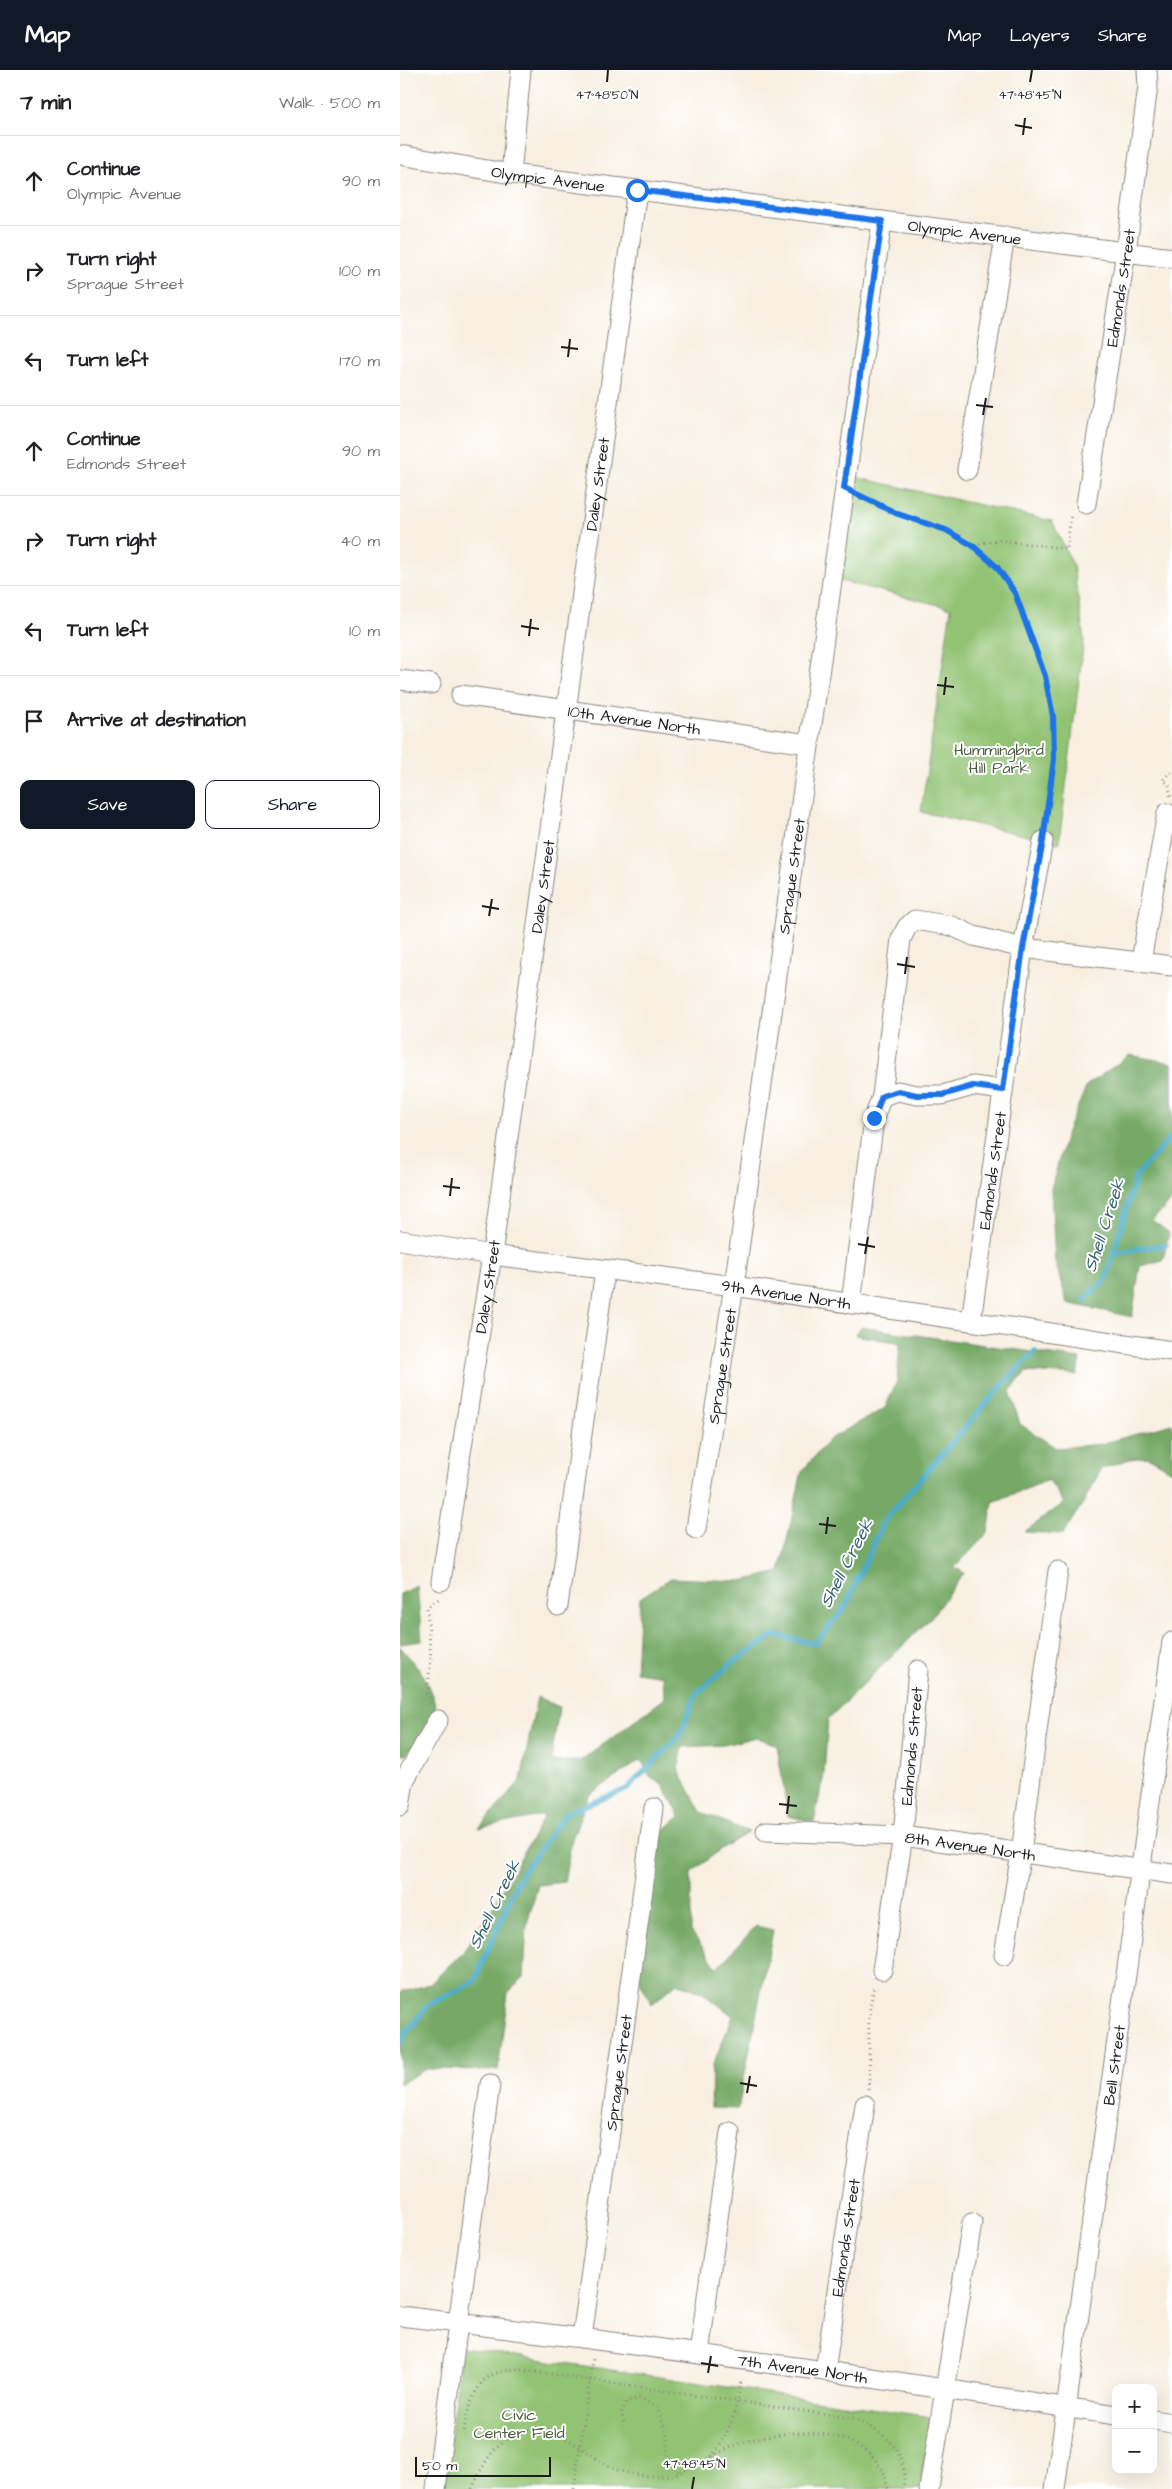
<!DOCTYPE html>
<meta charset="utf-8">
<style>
:root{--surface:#fff;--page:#f6f6f6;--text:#202124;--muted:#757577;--line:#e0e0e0;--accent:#111827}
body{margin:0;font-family:"Architects Daughter",sans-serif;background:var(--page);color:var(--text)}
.controls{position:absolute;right:15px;bottom:15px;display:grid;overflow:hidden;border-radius:10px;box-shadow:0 5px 20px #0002}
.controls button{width:45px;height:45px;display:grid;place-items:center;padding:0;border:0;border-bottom:1px solid var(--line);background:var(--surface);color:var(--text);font:25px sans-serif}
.scale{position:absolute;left:15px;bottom:12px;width:136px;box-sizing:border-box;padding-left:5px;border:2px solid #1c1c1c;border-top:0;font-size:14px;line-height:18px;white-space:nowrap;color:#1c1c1c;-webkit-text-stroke:4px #fff;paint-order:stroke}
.stop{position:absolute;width:15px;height:15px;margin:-11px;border:4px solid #1a73e8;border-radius:50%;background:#fff}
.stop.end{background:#1a73e8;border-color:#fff;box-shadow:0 1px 5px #0008}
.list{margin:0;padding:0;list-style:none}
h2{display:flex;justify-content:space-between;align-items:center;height:65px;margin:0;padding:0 20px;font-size:21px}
h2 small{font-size:16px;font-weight:400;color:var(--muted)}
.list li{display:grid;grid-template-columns:32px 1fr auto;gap:15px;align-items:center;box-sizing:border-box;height:90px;padding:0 20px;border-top:1px solid var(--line)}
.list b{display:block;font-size:19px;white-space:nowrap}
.list p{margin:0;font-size:16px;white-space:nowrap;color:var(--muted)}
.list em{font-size:16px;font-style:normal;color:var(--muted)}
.actions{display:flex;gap:10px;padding:15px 20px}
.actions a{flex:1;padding:11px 0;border:1px solid var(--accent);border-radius:10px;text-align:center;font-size:18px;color:var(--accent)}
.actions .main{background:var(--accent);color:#fff}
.icon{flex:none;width:28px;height:28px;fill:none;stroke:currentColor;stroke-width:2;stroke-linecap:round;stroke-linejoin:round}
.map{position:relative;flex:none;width:772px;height:2419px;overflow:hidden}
header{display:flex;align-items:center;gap:30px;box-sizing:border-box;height:70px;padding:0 25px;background:var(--accent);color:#fff}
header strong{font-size:24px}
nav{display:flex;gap:28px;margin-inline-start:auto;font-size:18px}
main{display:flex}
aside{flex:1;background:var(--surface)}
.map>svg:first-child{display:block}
</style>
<header>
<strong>Map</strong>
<nav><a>Map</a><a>Layers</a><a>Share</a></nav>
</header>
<main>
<aside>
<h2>7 min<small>Walk · 500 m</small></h2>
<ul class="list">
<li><svg class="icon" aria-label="ahead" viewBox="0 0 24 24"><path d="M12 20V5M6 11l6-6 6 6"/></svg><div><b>Continue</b><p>Olympic Avenue</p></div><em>90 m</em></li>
<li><svg class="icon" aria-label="right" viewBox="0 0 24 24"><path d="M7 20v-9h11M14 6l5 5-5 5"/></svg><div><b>Turn right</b><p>Sprague Street</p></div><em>100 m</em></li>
<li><svg class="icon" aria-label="left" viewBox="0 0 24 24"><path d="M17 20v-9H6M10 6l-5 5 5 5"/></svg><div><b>Turn left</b></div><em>170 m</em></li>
<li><svg class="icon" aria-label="ahead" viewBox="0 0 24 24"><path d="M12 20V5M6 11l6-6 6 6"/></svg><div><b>Continue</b><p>Edmonds Street</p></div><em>90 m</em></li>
<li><svg class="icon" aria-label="right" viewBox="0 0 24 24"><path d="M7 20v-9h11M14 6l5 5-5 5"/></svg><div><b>Turn right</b></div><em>40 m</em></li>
<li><svg class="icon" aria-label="left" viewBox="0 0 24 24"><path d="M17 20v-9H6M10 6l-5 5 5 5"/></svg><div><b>Turn left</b></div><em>10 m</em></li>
<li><svg class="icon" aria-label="arrive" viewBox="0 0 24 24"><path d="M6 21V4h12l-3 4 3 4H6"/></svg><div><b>Arrive at destination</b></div></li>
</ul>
<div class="actions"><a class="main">Save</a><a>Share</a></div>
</aside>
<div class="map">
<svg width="772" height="2419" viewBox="0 0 772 2419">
<rect width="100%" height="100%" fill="#fff"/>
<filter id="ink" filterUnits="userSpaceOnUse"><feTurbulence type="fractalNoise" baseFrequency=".02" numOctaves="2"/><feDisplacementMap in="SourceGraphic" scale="10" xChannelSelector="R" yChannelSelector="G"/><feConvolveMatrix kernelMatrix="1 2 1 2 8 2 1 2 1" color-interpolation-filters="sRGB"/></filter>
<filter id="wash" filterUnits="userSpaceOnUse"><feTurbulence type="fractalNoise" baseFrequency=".0096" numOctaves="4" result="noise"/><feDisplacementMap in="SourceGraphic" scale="20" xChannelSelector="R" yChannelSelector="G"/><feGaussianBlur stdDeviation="1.12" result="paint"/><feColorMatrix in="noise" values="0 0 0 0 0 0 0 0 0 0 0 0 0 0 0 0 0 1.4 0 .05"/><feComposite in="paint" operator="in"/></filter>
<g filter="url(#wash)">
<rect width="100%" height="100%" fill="#f8efe0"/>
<g fill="#92c373" stroke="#577048">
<path d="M 446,405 L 652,451 L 673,495 L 684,569 L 659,773 L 521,742 L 551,538 L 432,509 Z"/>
<path d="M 62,2278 L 531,2347 L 520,2419 L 43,2419 Z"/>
</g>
<g fill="#75a965" stroke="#486240">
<path d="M 730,985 L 772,993 L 772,1131 L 752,1150 L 769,1163 L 763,1190 L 740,1196 L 732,1247 L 667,1233 L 655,1191 L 651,1119 L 666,1064 L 687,1015 Z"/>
<path d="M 461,1257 L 680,1289 L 677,1305 L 626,1302 L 610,1321 L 620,1354 L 656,1378 L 701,1374 L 772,1354 L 772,1401 L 748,1387 L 730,1389 L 701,1399 L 683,1433 L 663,1464 L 624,1462 L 664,1433 L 649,1410 L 593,1432 L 588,1463 L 555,1497 L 564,1503 L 529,1550 L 428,1649 L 424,1704 L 414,1752 L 388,1746 L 377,1675 L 356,1667 L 324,1675 L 283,1677 L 278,1699 L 301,1742 L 349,1762 L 321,1779 L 291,1803 L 291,1861 L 317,1898 L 356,1856 L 373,1860 L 338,2039 L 311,2038 L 312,1997 L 333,1946 L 303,1923 L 277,1913 L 252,1934 L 238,1908 L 256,1767 L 280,1746 L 263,1715 L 251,1708 L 241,1690 L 189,1725 L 172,1769 L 164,1812 L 138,1815 L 127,1854 L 124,1907 L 108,1923 L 98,2000 L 26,1999 L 0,2014 L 0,1923 L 30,1914 L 63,1882 L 91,1840 L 145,1745 L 79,1758 L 121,1710 L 137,1627 L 159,1637 L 151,1692 L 181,1691 L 264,1629 L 263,1606 L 236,1602 L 240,1528 L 271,1508 L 341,1511 L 380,1502 L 402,1401 L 430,1369 L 485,1338 L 497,1311 L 500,1273 L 455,1265 Z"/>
<path d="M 17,1516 L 22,1571 L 0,1574 L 0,1524 Z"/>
<path d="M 0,1576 L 24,1606 L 36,1635 L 27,1663 L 6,1684 L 0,1685 Z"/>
</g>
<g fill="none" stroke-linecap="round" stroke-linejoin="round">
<g stroke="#49acc8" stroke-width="5.5">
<path d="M 713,1185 L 740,1178 L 766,1175"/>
<path d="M 684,1230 L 706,1209 L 736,1106 L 772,1066"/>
<path d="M 0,1972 L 28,1935 L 74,1912 L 120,1806 L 166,1743 L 227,1719 L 280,1665 L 296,1624 L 333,1592 L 375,1565 L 415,1574 L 445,1537 L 484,1451 L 603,1314 L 635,1282"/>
</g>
</g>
</g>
<g filter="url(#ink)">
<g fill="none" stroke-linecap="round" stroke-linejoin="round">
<g stroke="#8a867e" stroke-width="21">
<g id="minor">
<path id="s1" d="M 0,85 L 111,104 L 772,188"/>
<path d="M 111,104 L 121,0"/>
<path d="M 567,400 L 605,166"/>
<path id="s2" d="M 686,434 L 726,182 L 748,16 L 747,0"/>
<path d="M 0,610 L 31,614"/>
<path id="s3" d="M 61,625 L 409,674"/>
<path d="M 741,891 L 767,743"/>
<path d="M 482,1026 L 498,1021 L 517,1025 L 542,1025 L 573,1016 L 603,1020"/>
<path id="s4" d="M 0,1170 L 92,1185 L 334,1216 L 772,1281"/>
<path d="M 451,1234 L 474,1048 L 482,1026 L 501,869 L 507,857 L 515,850 L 552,856 L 574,866 L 623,878 L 772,896"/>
<path id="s5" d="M 571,1251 L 623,878 L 643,771"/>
<path id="s6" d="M 296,1459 L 334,1216 L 482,151"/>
<path id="s7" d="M 41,1511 L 92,1185 L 237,120"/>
<path d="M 158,1536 L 205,1200"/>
<path d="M 0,1736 L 4,1711 L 38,1650"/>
<path id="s8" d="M 366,1761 L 503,1766 L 772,1804"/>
<path d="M 604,1885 L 621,1783 L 658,1501"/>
<path id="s9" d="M 482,1900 L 503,1766 L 518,1600"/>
<path id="s10" d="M 0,2246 L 182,2268 L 425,2301 L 716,2345"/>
<path id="s11" d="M 182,2268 L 254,1738"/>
<path d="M 299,2284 L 330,2062"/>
<path id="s12" d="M 425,2301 L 465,2035"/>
<path d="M 753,2350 L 772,2353"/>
<path d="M 36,2419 L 90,2014"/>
<path d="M 529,2419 L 572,2153"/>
<path id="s13" d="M 655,2419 L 772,1572"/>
</g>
</g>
<g stroke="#8a867e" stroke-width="3" stroke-dasharray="1 4" stroke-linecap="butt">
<path d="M 460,426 L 498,444 L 545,460 L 572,475 L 599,470 L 667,479 L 671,443"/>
<path d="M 572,475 L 597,497 L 615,523 L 645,606 L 653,646 L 654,689 L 645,755"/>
<path d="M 770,726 L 769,714 L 763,710 L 772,701"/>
<path d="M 31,1633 L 27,1623 L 31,1589 L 27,1537 L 40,1528"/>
<path d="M 468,2019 C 473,1986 463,1948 475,1917"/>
<path d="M 224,2352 L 221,2343 L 227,2331 L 240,2328 L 256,2336 L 268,2366 L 267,2388 L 279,2401"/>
<path d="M 64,2361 C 67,2343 72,2319 88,2307 C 94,2302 107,2301 115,2299 L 452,2348 C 484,2362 509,2379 503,2419"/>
<path d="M 311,2387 C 330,2364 337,2340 341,2310"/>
<path d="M 72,2419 C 85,2390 98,2364 133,2359 C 158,2355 191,2388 213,2398 C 228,2405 245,2406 261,2406 C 287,2405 306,2388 327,2379 C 372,2358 455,2350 483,2401 C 486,2406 486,2413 488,2419"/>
<path d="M 174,2419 L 193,2289"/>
</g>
<use href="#minor" stroke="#fff" stroke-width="19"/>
</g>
</g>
<g fill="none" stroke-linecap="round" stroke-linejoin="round" filter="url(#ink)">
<path stroke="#1a73e8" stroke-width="6" d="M 237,120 L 482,151 L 444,418 L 498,444 L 546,460 L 572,475 L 597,497 L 615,523 L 645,606 L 653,646 L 654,689 L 643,771 L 623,878 L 603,1020 L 573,1016 L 542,1025 L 517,1025 L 498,1021 L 482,1026 L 474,1048"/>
</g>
<path fill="none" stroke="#1c1c1c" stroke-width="2" d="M 207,12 L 208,0M 630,12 L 632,0M 615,55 L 632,58M 623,65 L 625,48M 161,277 L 178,279M 168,287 L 170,269M 576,335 L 593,337M 583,345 L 586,328M 121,556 L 139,559M 129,566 L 131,549M 537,615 L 554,617M 544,625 L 546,607M 82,836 L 99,839M 89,846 L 92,829M 497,894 L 515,897M 505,904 L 507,887M 43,1116 L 60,1118M 50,1126 L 52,1108M 458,1174 L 475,1177M 465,1184 L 468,1167M 419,1454 L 436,1456M 426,1464 L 428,1447M 379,1734 L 397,1736M 387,1744 L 389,1726M 340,2013 L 357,2016M 347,2023 L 350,2006M 301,2293 L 318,2296M 308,2303 L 311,2286M 292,2419 L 294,2407"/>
<g text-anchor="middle" stroke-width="4" stroke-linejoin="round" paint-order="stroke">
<g font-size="16" fill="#1c1c1c" stroke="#fff">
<text dy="6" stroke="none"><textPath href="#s1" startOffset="150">Olympic Avenue</textPath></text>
<text dy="6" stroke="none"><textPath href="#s1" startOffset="570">Olympic Avenue</textPath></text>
<text dy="6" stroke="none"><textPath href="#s2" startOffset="219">Edmonds Street</textPath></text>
<text dy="6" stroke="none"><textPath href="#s7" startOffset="1108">Daley Street</textPath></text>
<text dy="6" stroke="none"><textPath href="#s3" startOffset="175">10th Avenue North</textPath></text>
<text dy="6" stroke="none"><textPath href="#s6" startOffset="660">Sprague Street</textPath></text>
<text dy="6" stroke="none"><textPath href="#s7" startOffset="702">Daley Street</textPath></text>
<text dy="6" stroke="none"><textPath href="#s5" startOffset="152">Edmonds Street</textPath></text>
<text dy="6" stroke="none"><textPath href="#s7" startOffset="298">Daley Street</textPath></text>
<text dy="6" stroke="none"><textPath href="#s4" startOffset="390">9th Avenue North</textPath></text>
<text dy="6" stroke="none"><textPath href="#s6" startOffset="165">Sprague Street</textPath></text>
<text dy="6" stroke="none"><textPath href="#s9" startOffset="226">Edmonds Street</textPath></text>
<text dy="6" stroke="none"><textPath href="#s8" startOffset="205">8th Avenue North</textPath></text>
<text dy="6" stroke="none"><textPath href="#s13" startOffset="428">Bell Street</textPath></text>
<text dy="6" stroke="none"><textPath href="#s11" startOffset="268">Sprague Street</textPath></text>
<text dy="6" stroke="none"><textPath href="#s12" startOffset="135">Edmonds Street</textPath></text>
<text dy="6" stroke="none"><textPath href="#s10" startOffset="406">7th Avenue North</textPath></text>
</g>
<g font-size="16" fill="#4b5f3f" stroke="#fff">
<text x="599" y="685">Hummingbird<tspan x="599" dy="18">Hill Park</tspan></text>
<text x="119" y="2350">Civic<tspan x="119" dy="18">Center Field</tspan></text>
</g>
<g font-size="18" font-style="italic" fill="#326472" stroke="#fff">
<text transform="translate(704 1155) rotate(-72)" y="6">Shell Creek</text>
<text transform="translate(446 1493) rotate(-63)" y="6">Shell Creek</text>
<text transform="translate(94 1834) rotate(-64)" y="6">Shell Creek</text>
</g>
</g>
<g font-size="12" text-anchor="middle" fill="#1c1c1c" stroke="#fff" stroke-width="4" stroke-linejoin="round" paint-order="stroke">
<text x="207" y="29">47°48'50"N</text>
<text x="630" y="29">47°48'45"N</text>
<text x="294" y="2398">47°48'45"N</text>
</g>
</svg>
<div class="controls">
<button>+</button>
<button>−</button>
</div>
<div class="scale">50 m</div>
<div class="stop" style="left:237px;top:120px"></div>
<div class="stop end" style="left:474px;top:1048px"></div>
</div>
</main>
